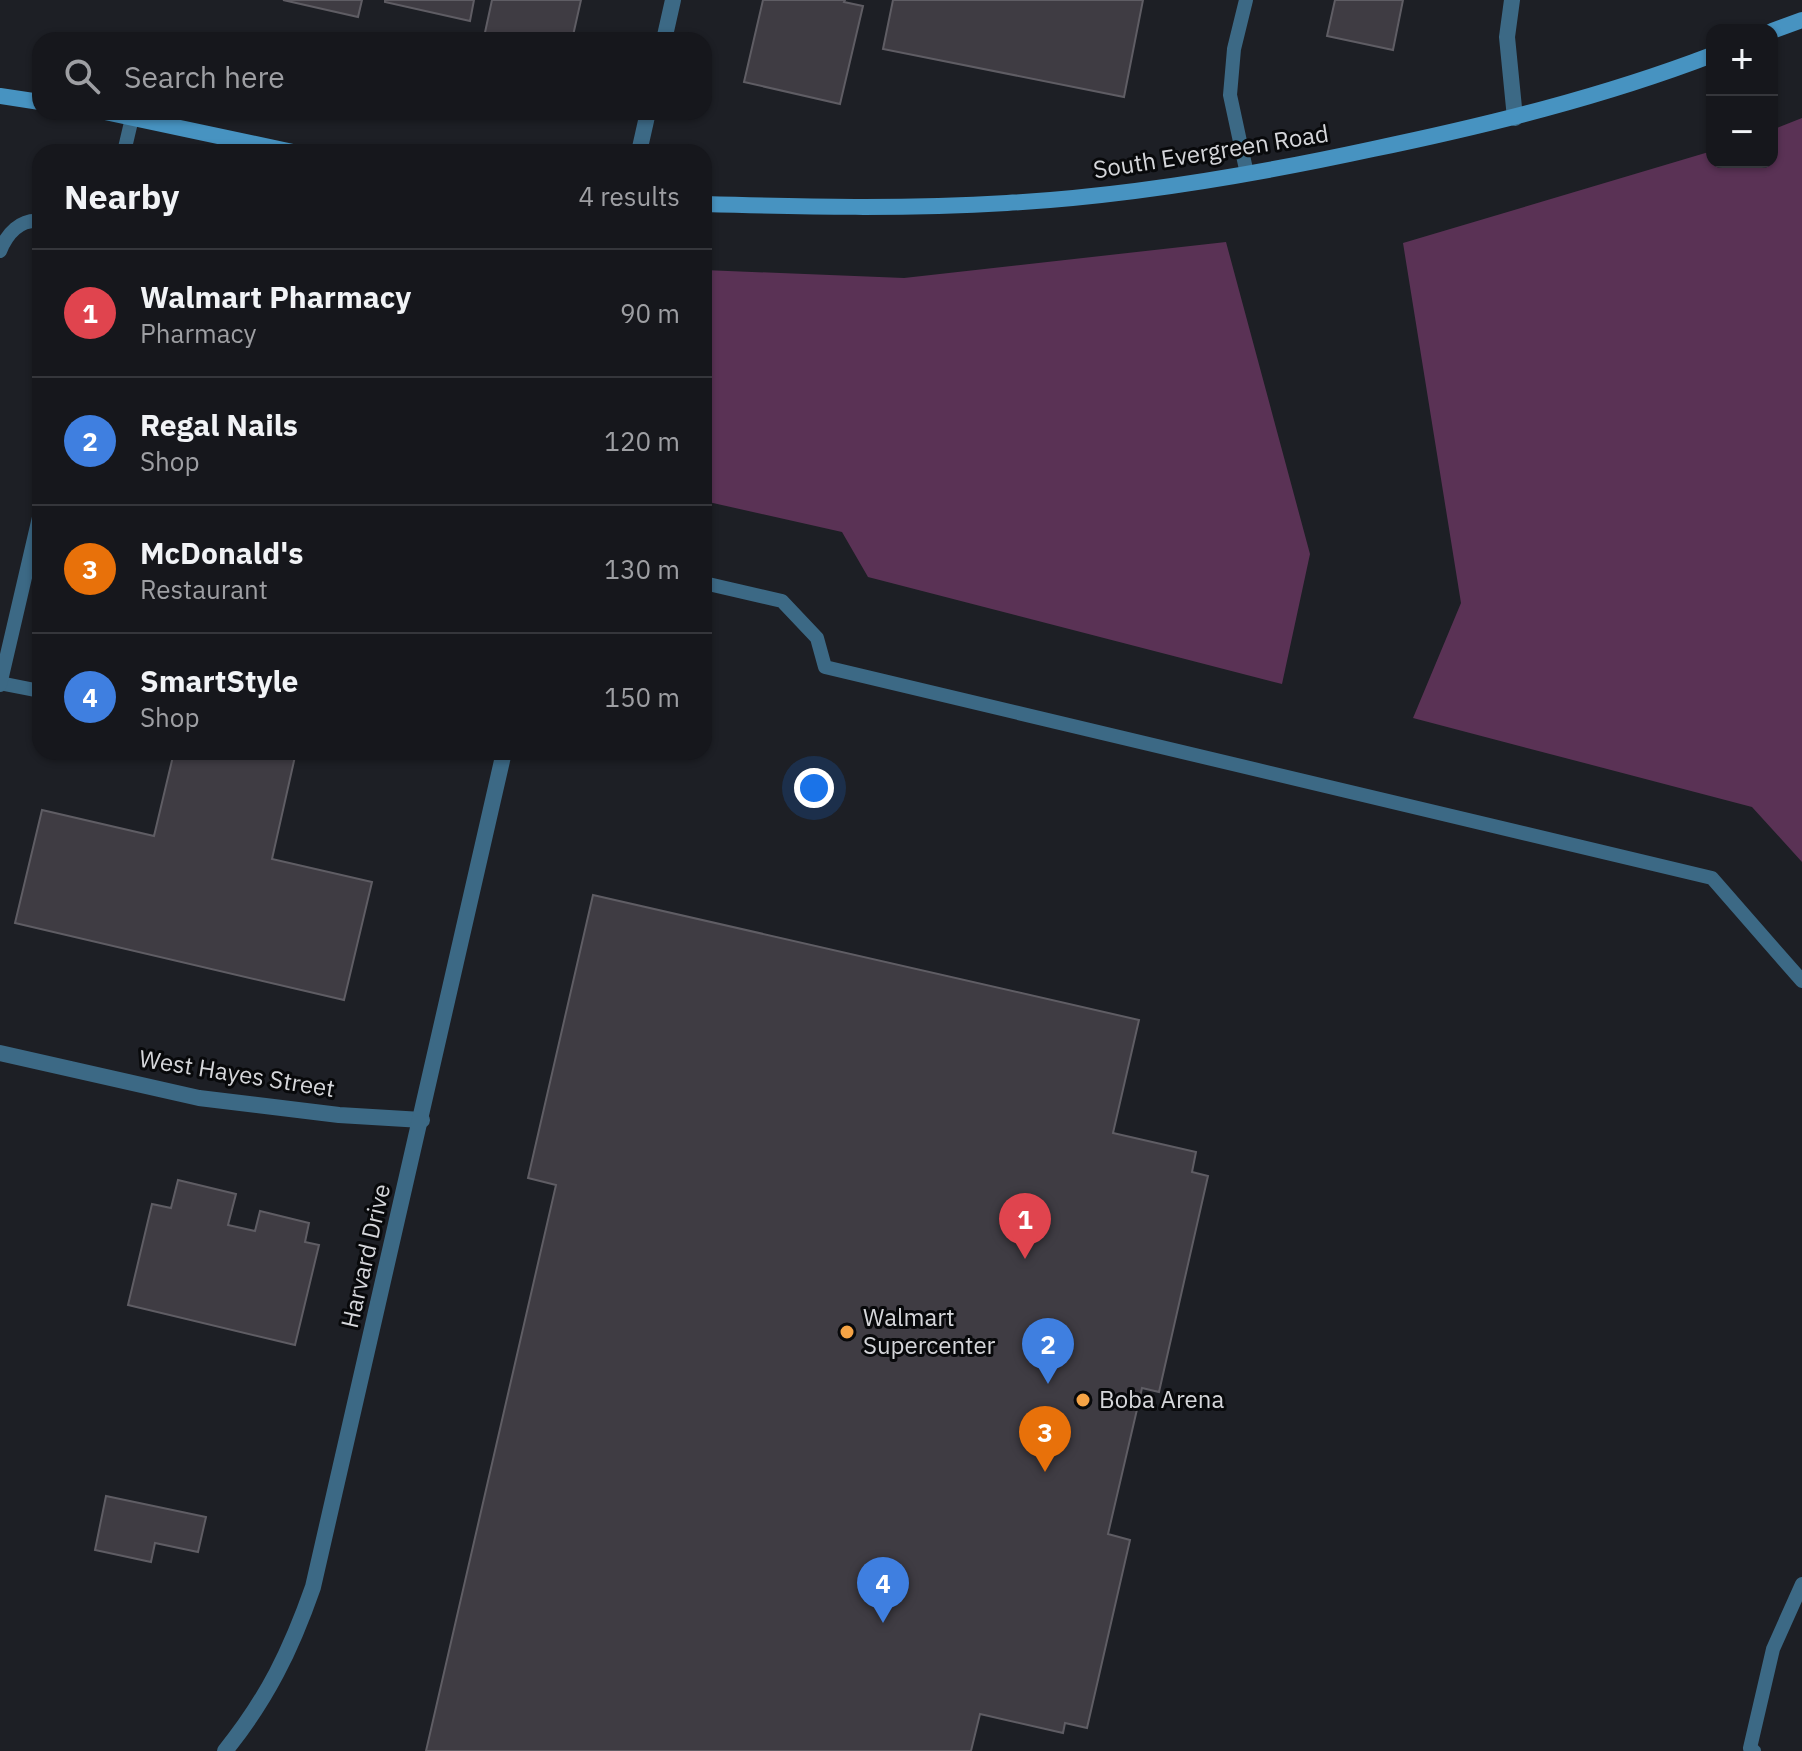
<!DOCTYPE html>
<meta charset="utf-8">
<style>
:root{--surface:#16171c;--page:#1f2025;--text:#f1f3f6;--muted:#9e9fa3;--line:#35363b;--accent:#8c9099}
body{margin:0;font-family:"IBM Plex Sans",sans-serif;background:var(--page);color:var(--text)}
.controls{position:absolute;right:24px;top:24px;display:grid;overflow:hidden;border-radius:16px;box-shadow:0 2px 6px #0004}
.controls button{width:72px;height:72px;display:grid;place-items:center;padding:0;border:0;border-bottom:2px solid var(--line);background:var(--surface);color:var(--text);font:40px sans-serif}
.you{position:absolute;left:814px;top:788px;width:28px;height:28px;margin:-20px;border:6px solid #fff;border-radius:50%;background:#1a73e8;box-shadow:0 0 0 12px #1a73e833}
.badge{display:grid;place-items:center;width:52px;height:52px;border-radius:50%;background:var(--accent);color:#fff;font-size:26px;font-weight:700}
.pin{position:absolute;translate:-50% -66px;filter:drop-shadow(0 2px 4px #0008)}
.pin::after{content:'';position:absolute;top:42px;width:28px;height:24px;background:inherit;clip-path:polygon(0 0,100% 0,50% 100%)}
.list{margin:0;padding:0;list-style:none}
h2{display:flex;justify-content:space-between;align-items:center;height:104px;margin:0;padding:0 32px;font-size:34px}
h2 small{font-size:26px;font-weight:400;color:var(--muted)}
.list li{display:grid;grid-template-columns:52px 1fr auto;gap:24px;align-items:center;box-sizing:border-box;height:128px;padding:0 32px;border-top:2px solid var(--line)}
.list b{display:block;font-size:30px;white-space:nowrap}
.list p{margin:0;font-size:26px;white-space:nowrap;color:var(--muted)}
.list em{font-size:26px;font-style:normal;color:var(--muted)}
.icon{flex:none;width:44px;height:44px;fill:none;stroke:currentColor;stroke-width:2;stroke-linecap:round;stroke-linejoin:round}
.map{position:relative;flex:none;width:1802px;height:1751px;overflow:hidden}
.search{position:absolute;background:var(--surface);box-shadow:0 2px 6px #0004;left:32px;top:32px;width:680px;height:88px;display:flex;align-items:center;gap:20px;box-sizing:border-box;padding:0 28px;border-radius:24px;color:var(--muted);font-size:30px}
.panel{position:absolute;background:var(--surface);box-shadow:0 2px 6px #0004;left:32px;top:144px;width:680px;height:616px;border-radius:24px}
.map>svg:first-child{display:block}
</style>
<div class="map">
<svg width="1802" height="1751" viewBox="0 0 1802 1751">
<rect width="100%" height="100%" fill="#1d1f25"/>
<g fill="#5a3255">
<path d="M 1802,118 L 1802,862 L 1752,807 L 1413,718 L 1461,603 L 1403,243 L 1712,151 L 1712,162 L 1772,162 L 1772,130 Z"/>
<path d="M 1226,242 L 1310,554 L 1282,684 L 868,577 L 842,532 L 704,501 L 704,270 L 904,278 Z"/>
</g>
<g fill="#3f3c43" stroke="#5f5d64" stroke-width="2">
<path d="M 283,0 L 362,0 L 358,17 Z"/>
<path d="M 385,0 L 474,0 L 470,21 L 385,2 Z"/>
<path d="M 492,0 L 581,0 L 572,40 L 496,40 L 484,37 Z"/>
<path d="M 763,0 L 845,0 L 844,2 L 863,6 L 840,104 L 744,82 Z"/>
<path d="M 893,0 L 1143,0 L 1124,97 L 883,49 Z"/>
<path d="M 1335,0 L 1403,0 L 1393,50 L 1327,36 Z"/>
<path d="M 174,752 L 296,752 L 272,859 L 372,882 L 344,1000 L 15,923 L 42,810 L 154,836 Z"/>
<path d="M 593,895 L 1139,1020 L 1113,1133 L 1196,1152 L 1192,1172 L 1208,1176 L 1159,1392 L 1142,1388 L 1108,1534 L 1130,1540 L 1087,1728 L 1065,1723 L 1063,1733 L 980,1714 L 971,1751 L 426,1751 L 556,1185 L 528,1178 Z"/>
<path d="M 178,1180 L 236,1194 L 228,1225 L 255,1231 L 260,1211 L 309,1223 L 305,1242 L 319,1245 L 295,1345 L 128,1305 L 152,1204 L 171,1208 Z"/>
<path d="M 106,1496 L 206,1517 L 198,1552 L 155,1543 L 151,1562 L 95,1550 Z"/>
</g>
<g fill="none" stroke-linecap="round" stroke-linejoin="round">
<g stroke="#3c6985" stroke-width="14">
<path d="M 1246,0 L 1234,49 L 1230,95 L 1247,174"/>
<path d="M 124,152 L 132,118"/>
<path d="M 0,251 C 7,234 20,219 40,221"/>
<path d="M 704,583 L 782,601 L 817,638 L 825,667 L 1712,878 L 1802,981"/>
<path d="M 0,683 L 40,691"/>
<path d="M 0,685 L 40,513"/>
<path d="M 1754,1751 L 1750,1748 L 1773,1649 L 1802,1584"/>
</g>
<g stroke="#3c6985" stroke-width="16">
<path d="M 1512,0 L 1507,37 L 1515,118"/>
<path d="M 0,1053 L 199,1098 L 339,1115 L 422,1120"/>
<path d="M 225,1751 C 267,1699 291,1650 313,1587 L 504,752"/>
</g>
<g stroke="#3c6985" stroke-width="16">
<path d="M 664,40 L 673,0"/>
<path d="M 639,152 L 648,112"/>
</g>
<g stroke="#4793c1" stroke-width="16">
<path d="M 1772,31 L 1802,20"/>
<path d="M 0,96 L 40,102"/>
<path d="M 105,112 L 293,152"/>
<path d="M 704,204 C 805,207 906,209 1007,203 C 1130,196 1253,175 1373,149 C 1488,125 1602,97 1712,55"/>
</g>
</g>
<g fill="#f5a345" stroke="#08090b" stroke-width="3">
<circle cx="847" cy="1332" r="8"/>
<circle cx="1083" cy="1400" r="8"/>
</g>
<g text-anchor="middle" stroke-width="6" stroke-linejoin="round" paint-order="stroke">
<g font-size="24" fill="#d5d6da" stroke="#08090b">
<text transform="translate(1211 152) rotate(-9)" y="8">South Evergreen Road</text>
<text transform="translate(237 1074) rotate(9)" y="8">West Hayes Street</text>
<text transform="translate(366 1256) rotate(-77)" y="8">Harvard Drive</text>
</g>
<g font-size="24" fill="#d5d6da" stroke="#08090b" text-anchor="start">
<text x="863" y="1326">Walmart<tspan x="863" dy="28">Supercenter</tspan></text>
<text x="1099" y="1408">Boba Arena</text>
</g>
</g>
</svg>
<div class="controls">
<button>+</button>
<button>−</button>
</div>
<div class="you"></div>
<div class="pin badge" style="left:1025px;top:1259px;background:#e0444e">1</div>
<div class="pin badge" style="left:1048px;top:1384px;background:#3f7fe0">2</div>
<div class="pin badge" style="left:1045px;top:1472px;background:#e8710a">3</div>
<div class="pin badge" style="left:883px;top:1623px;background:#3f7fe0">4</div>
<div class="search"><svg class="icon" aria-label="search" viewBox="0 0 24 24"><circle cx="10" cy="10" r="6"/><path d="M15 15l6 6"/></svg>Search here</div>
<section class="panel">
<h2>Nearby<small>4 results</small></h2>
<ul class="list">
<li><span class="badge" style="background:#e0444e">1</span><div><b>Walmart Pharmacy</b><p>Pharmacy</p></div><em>90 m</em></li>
<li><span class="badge" style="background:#3f7fe0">2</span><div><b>Regal Nails</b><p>Shop</p></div><em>120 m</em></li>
<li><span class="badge" style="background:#e8710a">3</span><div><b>McDonald's</b><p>Restaurant</p></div><em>130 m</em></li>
<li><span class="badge" style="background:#3f7fe0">4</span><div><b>SmartStyle</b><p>Shop</p></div><em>150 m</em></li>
</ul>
</section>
</div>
